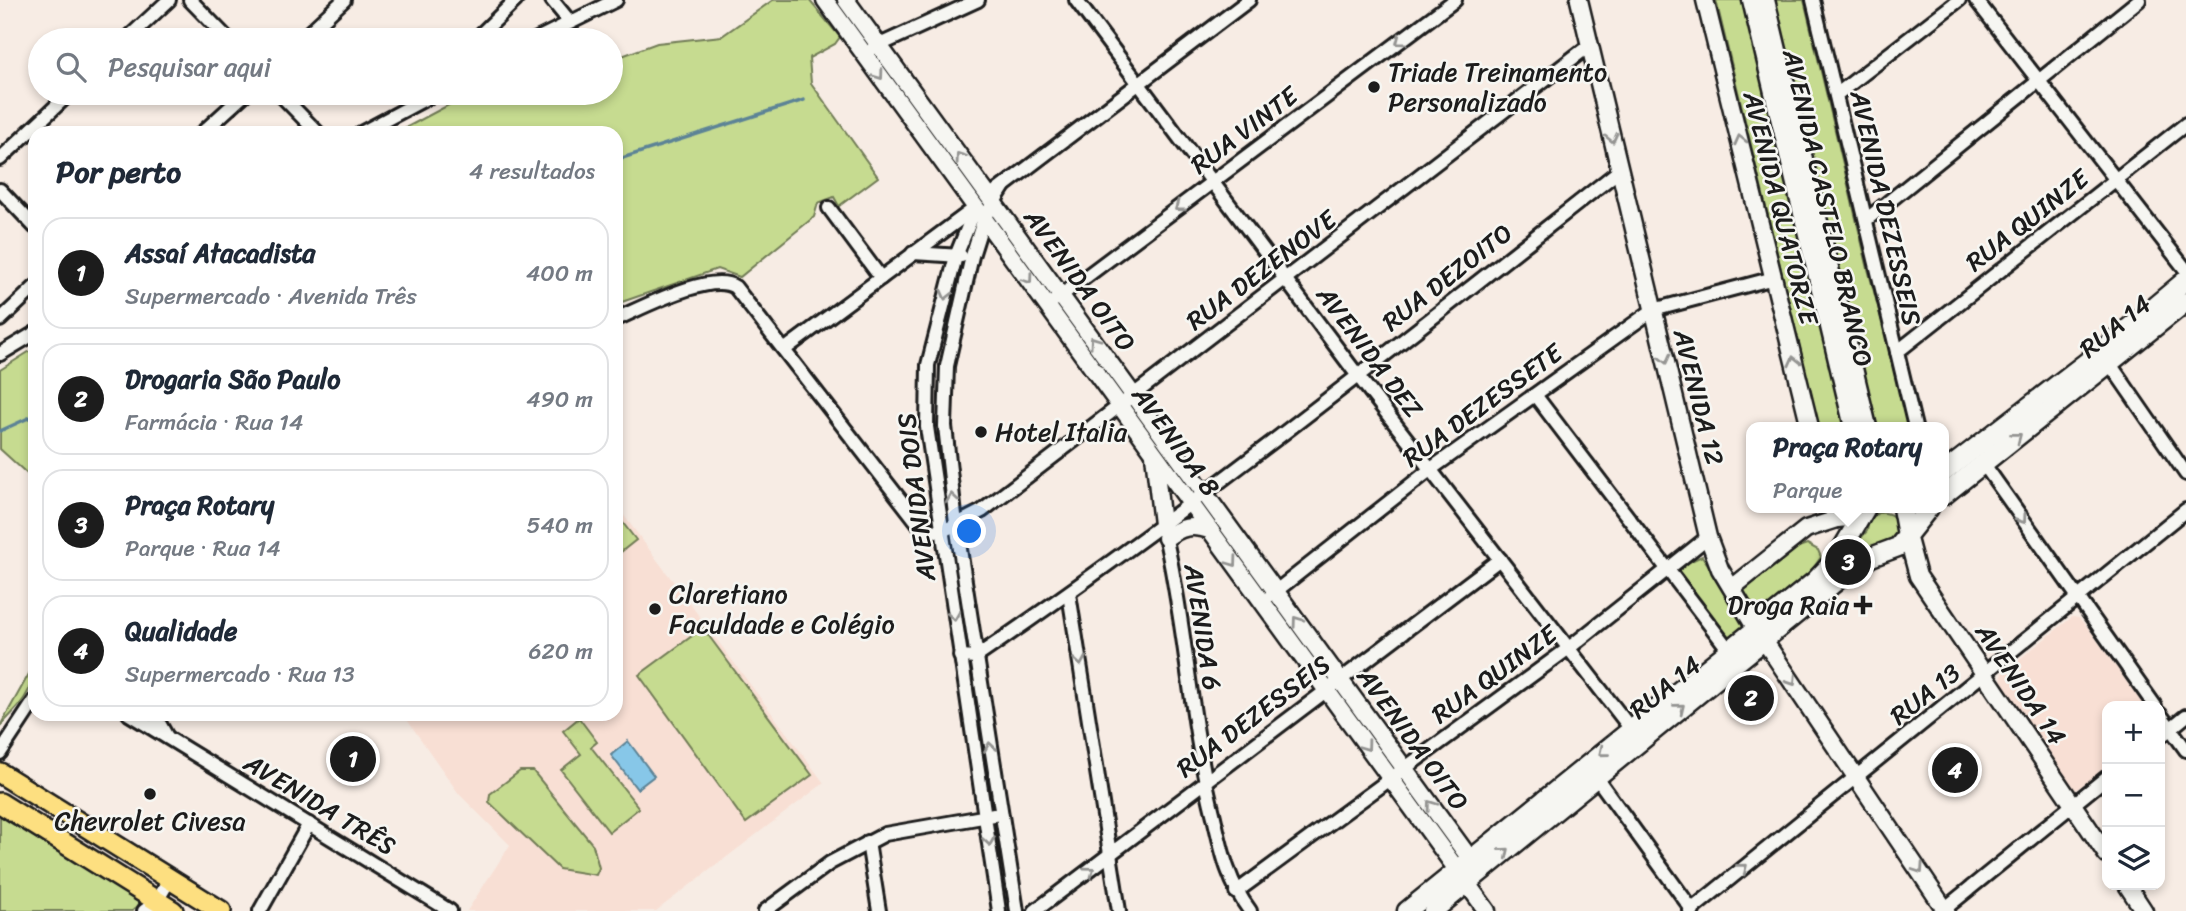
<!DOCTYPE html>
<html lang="pt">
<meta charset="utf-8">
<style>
:root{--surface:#fff;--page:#f2f2f3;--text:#1f2937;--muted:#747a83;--line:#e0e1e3;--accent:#1c1c1c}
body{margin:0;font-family:Sriracha,sans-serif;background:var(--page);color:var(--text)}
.controls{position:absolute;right:21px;bottom:21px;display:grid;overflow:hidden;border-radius:14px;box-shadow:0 4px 10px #0003}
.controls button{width:63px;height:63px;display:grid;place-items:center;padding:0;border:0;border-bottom:2px solid var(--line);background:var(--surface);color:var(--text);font:35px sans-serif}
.you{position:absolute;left:970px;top:532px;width:24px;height:24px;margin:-18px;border:5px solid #fff;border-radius:50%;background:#1a73e8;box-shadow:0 0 0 10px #1a73e833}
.badge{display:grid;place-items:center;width:46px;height:46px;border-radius:50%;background:var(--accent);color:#fff;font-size:23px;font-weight:700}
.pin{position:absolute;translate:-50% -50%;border:4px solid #fff;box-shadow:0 2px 7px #0006}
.popup{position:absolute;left:1746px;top:422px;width:203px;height:91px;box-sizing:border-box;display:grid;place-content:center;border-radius:14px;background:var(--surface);filter:drop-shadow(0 2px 5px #0005);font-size:23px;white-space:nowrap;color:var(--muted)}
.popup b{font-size:26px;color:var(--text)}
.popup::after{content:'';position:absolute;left:50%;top:100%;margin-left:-14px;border:14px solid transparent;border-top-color:var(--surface)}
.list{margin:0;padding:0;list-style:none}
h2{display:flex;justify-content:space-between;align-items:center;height:91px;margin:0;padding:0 28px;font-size:30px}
h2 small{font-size:23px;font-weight:400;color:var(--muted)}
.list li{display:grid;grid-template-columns:46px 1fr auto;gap:21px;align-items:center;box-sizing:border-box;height:112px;margin:0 14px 14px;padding:0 14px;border:2px solid var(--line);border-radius:21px}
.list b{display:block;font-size:26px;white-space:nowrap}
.list p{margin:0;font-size:23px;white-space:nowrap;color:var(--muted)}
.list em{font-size:23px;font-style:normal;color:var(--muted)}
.icon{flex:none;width:38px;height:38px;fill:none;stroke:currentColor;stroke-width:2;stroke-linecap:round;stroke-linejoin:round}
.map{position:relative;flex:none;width:2186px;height:911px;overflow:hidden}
.search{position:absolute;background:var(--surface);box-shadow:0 4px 10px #0003;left:28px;top:28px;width:595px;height:77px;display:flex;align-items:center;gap:18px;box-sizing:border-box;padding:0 24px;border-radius:38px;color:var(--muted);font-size:26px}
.panel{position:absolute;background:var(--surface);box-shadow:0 4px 10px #0003;left:28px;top:126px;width:595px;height:595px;border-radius:21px}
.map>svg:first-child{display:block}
</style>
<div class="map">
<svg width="2186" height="911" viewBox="0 0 2186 911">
<rect width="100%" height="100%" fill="#f7ece4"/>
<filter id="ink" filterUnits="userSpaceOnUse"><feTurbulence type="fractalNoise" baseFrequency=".0143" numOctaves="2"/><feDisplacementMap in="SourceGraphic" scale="14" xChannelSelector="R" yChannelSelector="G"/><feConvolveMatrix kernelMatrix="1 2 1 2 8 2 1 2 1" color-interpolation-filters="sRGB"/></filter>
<g filter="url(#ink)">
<g fill="#f8dfd4">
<path d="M 616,505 L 824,783 L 656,911 L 467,911 L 510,845 L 459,794 L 403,714 L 616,714 Z"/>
<path d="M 2072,617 L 2079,618 L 2089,629 L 2144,706 L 2107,706 L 2107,768 L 2074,791 L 2001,684 L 2002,673 Z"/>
</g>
<g fill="#c6db90" stroke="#717c56" stroke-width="2">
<path d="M 773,0 L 809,0 L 840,37 L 835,44 L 809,58 L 811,83 L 878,177 L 839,206 L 834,197 L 818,203 L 814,217 L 740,277 L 717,269 L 616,304 L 616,133 L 396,133 L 471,93 L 611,93 L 611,60 L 657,43 L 722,36 Z"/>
<path d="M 1716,0 L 1742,0 L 1845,427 L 1819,427 Z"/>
<path d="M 1775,0 L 1804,0 L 1868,269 L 1910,427 L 1877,427 Z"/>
<path d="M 35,348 L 35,481 L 0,449 L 0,370 Z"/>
<path d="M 1878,513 C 1896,511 1902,525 1895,540 L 1829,575 L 1867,531 L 1869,520 Z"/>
<path d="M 616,514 L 636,540 L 616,556 Z"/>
<path d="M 1807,544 L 1818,550 L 1821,557 L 1810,573 L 1757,614 L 1738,591 L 1793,549 Z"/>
<path d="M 1702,556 L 1750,626 L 1730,642 L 1677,573 L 1680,566 Z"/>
<path d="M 703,628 L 812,775 L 746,823 L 639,675 Z"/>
<path d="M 35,663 C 35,691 19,707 0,726 Z"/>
<path d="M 579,718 L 597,742 L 591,747 L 639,808 L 609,832 L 561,770 L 581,754 L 563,731 Z"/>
<path d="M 520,771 L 533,771 L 593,845 L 599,868 L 596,875 L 559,869 L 489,802 L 490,794 Z"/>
<path d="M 0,806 L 140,896 L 138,906 L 132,911 L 0,911 Z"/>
</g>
<path fill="#87c7e8" stroke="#5c8396" stroke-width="2" d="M 628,741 L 654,776 L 637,789 L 611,755 Z"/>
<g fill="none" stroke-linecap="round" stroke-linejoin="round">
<g stroke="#5c8396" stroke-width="3.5">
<path d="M 616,160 L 804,100"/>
<path d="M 0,431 L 35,415"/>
</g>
<g stroke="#1c1c1c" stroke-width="18">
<g id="minor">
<path d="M 190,0 L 229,40"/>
<path d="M 552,0 L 570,22"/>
<path d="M 1076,0 L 1358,376 L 1631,729"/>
<path d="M 1813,0 L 1915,427"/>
<path d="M 1976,0 L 2186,270"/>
<path d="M 126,40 L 169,0"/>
<path d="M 301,40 L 344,0"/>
<path d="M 475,40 L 516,0"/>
<path d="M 535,40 L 616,0"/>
<path d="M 873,48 L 978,0"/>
<path d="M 279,93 L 318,133"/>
<path d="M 1836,95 L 1959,0"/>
<path d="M 202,133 L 246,93"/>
<path d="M 361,133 L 436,93"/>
<path d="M 0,159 L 70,93"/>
<path d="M 1004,186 L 984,218 L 972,256 L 947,366 L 945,426 L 956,524 L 1017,911"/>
<path d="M 0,190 L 35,227"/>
<path d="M 997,191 L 1249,0"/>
<path d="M 976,207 L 956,256 L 928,365 L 927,427 L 999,911"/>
<path d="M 829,208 L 881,278"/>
<path d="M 1866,220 L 2139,0"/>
<path d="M 913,253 L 961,256"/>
<path d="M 1055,300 L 1455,0"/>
<path d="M 616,319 C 642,308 711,271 735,287 L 922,528 L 941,532 L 982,511 L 1590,45"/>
<path d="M 0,320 L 35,287"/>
<path d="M 784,350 L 975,208"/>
<path d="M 1897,352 L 2186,124"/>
<path d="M 0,354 L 35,333"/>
<path d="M 2110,364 L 2186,474"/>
<path d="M 1535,395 L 1729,650"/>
<path d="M 1983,463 L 2155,706"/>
<path d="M 1164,531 C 1186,625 1190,723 1214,817 C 1222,852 1228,882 1250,911"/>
<path d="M 1069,594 L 1119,911"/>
<path d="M 1271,595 L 1431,469 L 1653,310 L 1774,278"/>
<path d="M 960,656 L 976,657 C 1199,505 1409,336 1620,170"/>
<path d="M 129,714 L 450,911"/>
<path d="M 154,714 L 167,737"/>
<path d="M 2160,714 L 2186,750"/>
<path d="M 2160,737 L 2186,716"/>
<path d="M 0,753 L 35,700"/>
<path d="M 1596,777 L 1693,911"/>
<path d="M 868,842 L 879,911"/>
<path d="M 1236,892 L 1569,648 L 1708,537"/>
<path d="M 144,911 L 157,901 L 170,879"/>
<path d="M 260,911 L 309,824"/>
<path d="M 765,911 L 830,863 L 885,834 L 994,815"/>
<path d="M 1035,911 L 1500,559"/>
<path d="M 1690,911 L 2186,510"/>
<path d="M 1942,911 L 2107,777"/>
</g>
</g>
<g stroke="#1c1c1c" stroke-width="21">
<g id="tertiary">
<path d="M 825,0 L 1487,911"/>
<path d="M 846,0 L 1471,860"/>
<path d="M 1579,0 L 1708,537 L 1720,569 L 1753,624 L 1946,911"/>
<path d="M 1705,0 L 1810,427"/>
<path d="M 1154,455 L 1162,524"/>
<path d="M 1832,508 L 1837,519 L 1859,517"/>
<path d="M 1907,535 L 1918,576 L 2107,855"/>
<path d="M 1166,538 C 1181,527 1191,524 1210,530"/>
<path d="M 1732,588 L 1806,529 L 1837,519"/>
<path d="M 2127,885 L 2144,911"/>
</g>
</g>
<g stroke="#1c1c1c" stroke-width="23">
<g id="secondary">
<path d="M 1752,0 L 1854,427"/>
<path d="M 1765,0 L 1867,427"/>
<path d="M 1944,472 L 2101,351 L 2186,280"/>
<path d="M 1944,495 L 2186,302"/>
<path d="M 1902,508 L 1907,535"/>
<path d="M 1407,911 L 1815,581 L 1836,559 L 1866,508"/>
<path d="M 1433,911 L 1845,574 L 1871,557 L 1898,547 L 1929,508"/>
</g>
</g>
<g stroke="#1c1c1c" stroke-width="24">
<g id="primary">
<path d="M 0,773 L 221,911"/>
<path d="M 0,803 L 173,911"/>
</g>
</g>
<use href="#minor" stroke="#f6f6f2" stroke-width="12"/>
<use href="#tertiary" stroke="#f6f6f2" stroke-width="16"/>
<use href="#secondary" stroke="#f6f6f2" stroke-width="18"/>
<use href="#primary" stroke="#fddf80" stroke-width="19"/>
</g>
<defs><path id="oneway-chevron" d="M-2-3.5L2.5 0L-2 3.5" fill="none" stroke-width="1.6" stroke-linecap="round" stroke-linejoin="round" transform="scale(1.75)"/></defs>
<g stroke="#949492">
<use href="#oneway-chevron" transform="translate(1400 41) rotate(143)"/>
<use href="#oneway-chevron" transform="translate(879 75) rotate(54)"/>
<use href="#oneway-chevron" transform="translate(1612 138) rotate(77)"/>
<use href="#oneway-chevron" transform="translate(1740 140) rotate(-104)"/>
<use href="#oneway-chevron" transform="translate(960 157) rotate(-126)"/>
<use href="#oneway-chevron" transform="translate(1179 207) rotate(143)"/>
<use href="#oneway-chevron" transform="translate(1028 279) rotate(54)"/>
<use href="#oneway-chevron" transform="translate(946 295) rotate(104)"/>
<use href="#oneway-chevron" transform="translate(1094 341) rotate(-126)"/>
<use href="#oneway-chevron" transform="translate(1665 359) rotate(76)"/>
<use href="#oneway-chevron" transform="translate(1794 361) rotate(-104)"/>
<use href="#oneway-chevron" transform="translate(2017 437) rotate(-38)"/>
<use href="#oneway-chevron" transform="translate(952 498) rotate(-98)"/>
<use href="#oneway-chevron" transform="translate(2022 519) rotate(55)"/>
<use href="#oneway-chevron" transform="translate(1233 562) rotate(54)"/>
<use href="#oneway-chevron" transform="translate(954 616) rotate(82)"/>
<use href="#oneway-chevron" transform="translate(1297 621) rotate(-126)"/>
<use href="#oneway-chevron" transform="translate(1080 661) rotate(81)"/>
<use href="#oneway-chevron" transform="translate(1792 681) rotate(57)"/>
<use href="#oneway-chevron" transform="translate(1680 708) rotate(-39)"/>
<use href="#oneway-chevron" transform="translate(1366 746) rotate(54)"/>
<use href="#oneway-chevron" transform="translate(990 747) rotate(-99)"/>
<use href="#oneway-chevron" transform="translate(1603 752) rotate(141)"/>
<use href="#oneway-chevron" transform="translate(1431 805) rotate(-126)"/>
<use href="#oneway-chevron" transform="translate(989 841) rotate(82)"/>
<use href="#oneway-chevron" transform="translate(1505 852) rotate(-40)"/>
<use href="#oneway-chevron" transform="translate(1743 868) rotate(-39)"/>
<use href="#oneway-chevron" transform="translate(1919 869) rotate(56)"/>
<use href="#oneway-chevron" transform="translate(1090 871) rotate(-36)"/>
</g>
</g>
<g fill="#1c1c1c" stroke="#f6f6f2" stroke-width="2.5">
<circle cx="1374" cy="87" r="7"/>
<circle cx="981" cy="432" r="7"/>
<path d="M1859.5 594.5h7v7h7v7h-7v7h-7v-7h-7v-7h7z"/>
<circle cx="655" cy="609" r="7"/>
<circle cx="150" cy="794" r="7"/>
</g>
<g text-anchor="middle" stroke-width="5" stroke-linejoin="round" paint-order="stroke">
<g font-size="26" fill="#1c1c1c" stroke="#f6f6f2" text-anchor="start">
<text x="1388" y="81">Triade Treinamento<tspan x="1388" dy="30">Personalizado</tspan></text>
<text x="995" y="441">Hotel Italia</text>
<text x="669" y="603">Claretiano<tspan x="669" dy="30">Faculdade e Colégio</tspan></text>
<text x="1849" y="614" text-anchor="end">Droga Raia</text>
<text x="150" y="830" text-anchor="middle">Chevrolet Civesa</text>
</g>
<g font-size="26" fill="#1c1c1c" stroke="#f6f6f2">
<text transform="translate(1244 130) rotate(-37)" y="9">RUA VINTE</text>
<text transform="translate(1781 208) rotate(76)" y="9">AVENIDA QUATORZE</text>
<text transform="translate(1828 208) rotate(77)" y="9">AVENIDA CASTELO BRANCO</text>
<text transform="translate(1886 208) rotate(77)" y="9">AVENIDA DEZESSEIS</text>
<text transform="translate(2027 220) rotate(-38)" y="9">RUA QUINZE</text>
<text transform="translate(1261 270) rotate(-37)" y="9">RUA DEZENOVE</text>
<text transform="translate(1447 277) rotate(-38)" y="9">RUA DEZOITO</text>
<text transform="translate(1080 280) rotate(54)" y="9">AVENIDA OITO</text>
<text transform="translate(2115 326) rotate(-39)" y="9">RUA 14</text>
<text transform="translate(1370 352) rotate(53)" y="9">AVENIDA DEZ</text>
<text transform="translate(1699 397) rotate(76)" y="9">AVENIDA 12</text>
<text transform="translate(1482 405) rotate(-36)" y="9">RUA DEZESSETE</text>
<text transform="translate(1176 441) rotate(54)" y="9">AVENIDA 8</text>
<text transform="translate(916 497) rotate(-97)" y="9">AVENIDA DOIS</text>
<text transform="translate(1203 627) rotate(81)" y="9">AVENIDA 6</text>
<text transform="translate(1494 674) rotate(-36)" y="9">RUA QUINZE</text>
<text transform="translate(2021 684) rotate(56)" y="9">AVENIDA 14</text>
<text transform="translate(1665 687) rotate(-39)" y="9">RUA 14</text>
<text transform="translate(1925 694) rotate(-38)" y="9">RUA 13</text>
<text transform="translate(1253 716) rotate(-37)" y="9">RUA DEZESSEIS</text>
<text transform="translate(1413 739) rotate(54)" y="9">AVENIDA OITO</text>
<text transform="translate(320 804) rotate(31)" y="9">AVENIDA TRÊS</text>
</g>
</g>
</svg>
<div class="controls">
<button>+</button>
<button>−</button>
<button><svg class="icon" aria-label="layers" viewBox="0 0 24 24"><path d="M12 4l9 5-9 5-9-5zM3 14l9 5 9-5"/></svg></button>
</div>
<div class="you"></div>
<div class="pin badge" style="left:353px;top:759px">1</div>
<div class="pin badge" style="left:1751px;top:698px">2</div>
<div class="pin badge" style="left:1848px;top:562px">3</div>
<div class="popup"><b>Praça Rotary</b>Parque</div>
<div class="pin badge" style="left:1955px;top:770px">4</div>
<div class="search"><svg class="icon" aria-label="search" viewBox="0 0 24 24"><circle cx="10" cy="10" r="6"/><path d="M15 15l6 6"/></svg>Pesquisar aqui</div>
<section class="panel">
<h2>Por perto<small>4 resultados</small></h2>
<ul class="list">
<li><span class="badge">1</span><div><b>Assaí Atacadista</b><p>Supermercado · Avenida Três</p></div><em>400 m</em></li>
<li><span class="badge">2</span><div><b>Drogaria São Paulo</b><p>Farmácia · Rua 14</p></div><em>490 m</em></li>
<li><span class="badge">3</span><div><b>Praça Rotary</b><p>Parque · Rua 14</p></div><em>540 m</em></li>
<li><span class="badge">4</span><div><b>Qualidade</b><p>Supermercado · Rua 13</p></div><em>620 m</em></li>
</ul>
</section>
</div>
